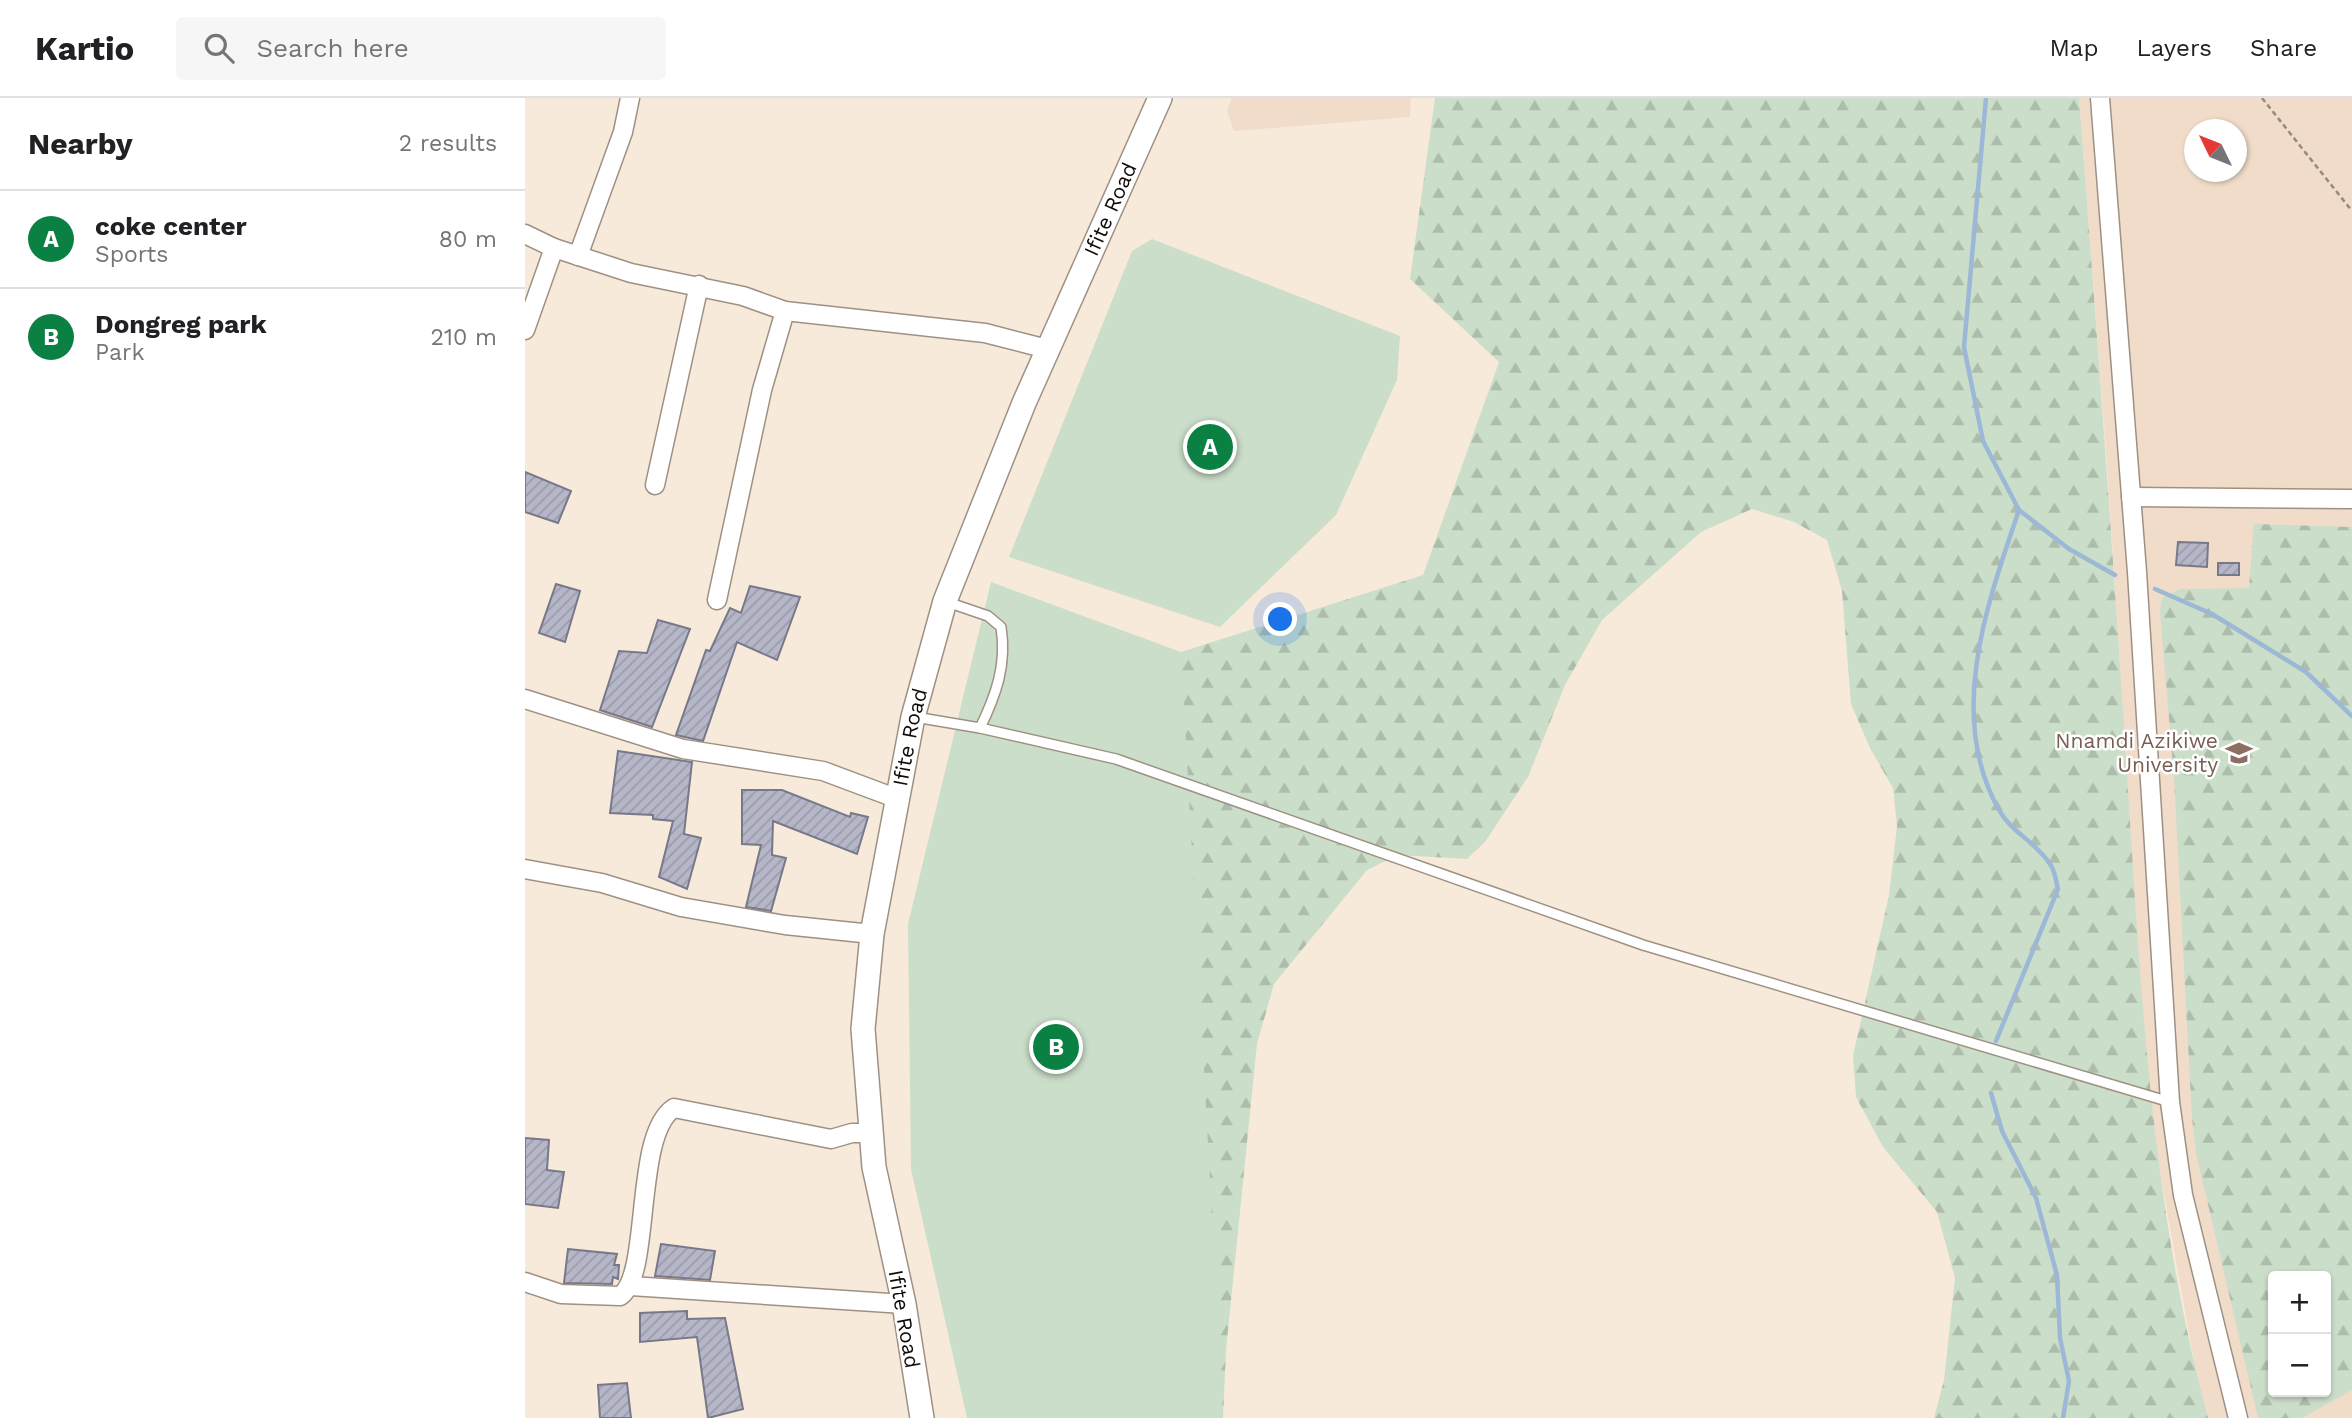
<!DOCTYPE html>
<meta charset="utf-8">
<style>
:root{--surface:#fff;--page:#f6f6f6;--text:#202124;--muted:#757577;--line:#e0e0e0;--accent:#0b8043}
body{margin:0;font-family:"Work Sans",sans-serif;background:var(--page);color:var(--text)}
.controls{position:absolute;right:21px;bottom:21px;display:grid;overflow:hidden;border-radius:7px;box-shadow:0 2px 5px #0004}
.controls button{width:63px;height:63px;display:grid;place-items:center;padding:0;border:0;border-bottom:2px solid var(--line);background:var(--surface);color:var(--text);font:35px sans-serif}
.compass{position:absolute;left:1659px;top:21px;width:63px;height:63px;border-radius:50%;background:var(--surface);box-shadow:0 2px 5px #0004;rotate:313deg}
.you{position:absolute;left:756px;top:522px;width:24px;height:24px;margin:-18px;border:5px solid #fff;border-radius:50%;background:#1a73e8;box-shadow:0 0 0 10px #1a73e833}
.badge{display:grid;place-items:center;width:46px;height:46px;border-radius:50%;background:var(--accent);color:#fff;font-size:23px;font-weight:700}
.pin{position:absolute;translate:-50% -50%;border:4px solid #fff;box-shadow:0 2px 7px #0006}
.list{margin:0;padding:0;list-style:none}
h2{display:flex;justify-content:space-between;align-items:center;height:91px;margin:0;padding:0 28px;font-size:30px}
h2 small{font-size:23px;font-weight:400;color:var(--muted)}
.list li{display:grid;grid-template-columns:46px 1fr auto;gap:21px;align-items:center;box-sizing:border-box;height:98px;padding:0 28px;border-top:2px solid var(--line)}
.list b{display:block;font-size:26px;white-space:nowrap}
.list p{margin:0;font-size:23px;white-space:nowrap;color:var(--muted)}
.list em{font-size:23px;font-style:normal;color:var(--muted)}
.icon{flex:none;width:38px;height:38px;fill:none;stroke:currentColor;stroke-width:2;stroke-linecap:round;stroke-linejoin:round}
.map{position:relative;flex:none;width:1827px;height:1320px;overflow:hidden}
header{display:flex;align-items:center;gap:42px;box-sizing:border-box;height:98px;padding:0 35px;background:var(--surface);border-bottom:2px solid var(--line)}
header strong{font-size:33px}
nav{display:flex;gap:38px;margin-inline-start:auto;font-size:24px}
.search{width:490px;height:63px;background:var(--page);display:flex;align-items:center;gap:18px;box-sizing:border-box;padding:0 24px;border-radius:7px;color:var(--muted);font-size:26px}
main{display:flex}
aside{flex:1;background:var(--surface)}
.map>svg:first-child{display:block}
</style>
<header>
<strong>Kartio</strong>
<div class="search"><svg class="icon" aria-label="search" viewBox="0 0 24 24"><circle cx="10" cy="10" r="6"/><path d="M15 15l6 6"/></svg>Search here</div>
<nav><a>Map</a><a>Layers</a><a>Share</a></nav>
</header>
<main>
<aside>
<h2>Nearby<small>2 results</small></h2>
<ul class="list">
<li><span class="badge">A</span><div><b>coke center</b><p>Sports</p></div><em>80 m</em></li>
<li><span class="badge">B</span><div><b>Dongreg park</b><p>Park</p></div><em>210 m</em></li>
</ul>
</aside>
<div class="map">
<svg width="1827" height="1320" viewBox="0 0 1827 1320">
<defs>
<pattern id="forest-firs" width="22" height="20" patternUnits="userSpaceOnUse" patternTransform="scale(1.75)"><rect width="22" height="20" fill="#cbdec9"/><path d="M5 1l3.5 6h-7zM16 11l3.5 6h-7z" fill="#adbdab"/></pattern>
<pattern id="building-hatch" width="6" height="6" patternUnits="userSpaceOnUse" patternTransform="scale(1.75)"><rect width="6" height="6" fill="#b5b6c8"/><path d="M-1 1l2-2M0 6l6-6M5 7l2-2" fill="none" stroke="#9b9baa"/></pattern>
</defs>
<rect width="100%" height="100%" fill="#f8eadb"/>
<g fill="#f0dcc8" fill-rule="evenodd">
<path d="M 707,0 L 886,0 L 885,19 L 709,33 L 702,13 Z"/>
<path d="M 1554,0 L 1827,0 L 1827,1320 L 1683,1320 L 1673,1285 L 1635,1074 L 1619,945 L 1582,365 ZM 1670,32 L 1712,32 L 1712,74 L 1670,74 ZM 1748,1178 L 1801,1178 L 1801,1294 L 1748,1294 Z"/>
</g>
<g fill="url(#forest-firs)" fill-rule="evenodd">
<path d="M 910,0 L 1554,0 C 1571,220 1587,439 1601,659 C 1615,880 1625,1104 1683,1320 L 1409,1320 L 1419,1282 L 1430,1180 L 1412,1114 L 1358,1049 L 1331,999 L 1328,958 L 1364,797 L 1372,728 L 1368,690 L 1345,650 L 1326,606 L 1317,493 L 1302,442 L 1269,424 L 1227,411 L 1176,434 L 1077,522 L 1040,587 L 1003,679 L 960,744 L 942,761 L 873,757 L 842,772 L 749,886 L 732,946 L 701,1252 L 698,1320 L 629,1320 L 637,603 L 656,554 L 898,477 L 974,264 L 885,181 Z"/>
<path d="M 1729,426 L 1827,429 L 1827,1292 L 1777,1320 L 1733,1320 L 1671,1055 L 1667,1021 L 1649,680 L 1635,513 L 1637,500 L 1655,491 L 1724,490 ZM 1748,1178 L 1801,1178 L 1801,1294 L 1748,1294 Z"/>
</g>
<g fill="#cbdec9">
<path d="M 627,141 L 875,238 L 872,282 L 811,417 L 695,529 L 484,459 L 607,153 Z"/>
<path d="M 466,484 L 656,554 L 698,1320 L 442,1320 L 386,1071 L 383,826 Z"/>
</g>
<g fill="none" stroke-linecap="round" stroke-linejoin="round">
<g stroke="#9cb8d6" stroke-width="4.5">
<path d="M 1461,0 L 1439,249 L 1458,343 L 1494,412 L 1544,451 L 1590,477"/>
<path d="M 1630,491 L 1687,516 L 1781,574 L 1827,618"/>
<path d="M 1471,943 L 1533,791 C 1531,784 1530,772 1525,766 C 1512,745 1486,734 1474,712 C 1421,618 1462,506 1494,412"/>
<path d="M 1466,995 L 1477,1033 L 1511,1100 L 1532,1177 L 1535,1240 L 1544,1283 L 1538,1320"/>
</g>
</g>
<g fill="url(#building-hatch)" stroke="#777889" stroke-width="2">
<path d="M 0,374 L 46,393 L 33,425 L 0,414 Z"/>
<path d="M 1653,444 L 1683,445 L 1682,469 L 1651,467 Z"/>
<rect x="1693" y="465" width="21" height="12"/>
<path d="M 31,486 L 55,493 L 40,544 L 14,535 Z"/>
<path d="M 225,488 L 275,499 L 252,562 L 212,544 L 178,643 L 151,637 L 181,552 L 185,553 L 205,510 L 216,515 Z"/>
<path d="M 133,522 L 165,531 L 127,629 L 75,612 L 94,553 L 122,555 Z"/>
<path d="M 93,653 L 167,664 L 159,736 L 176,740 L 162,791 L 134,779 L 148,723 L 128,721 L 128,717 L 85,715 Z"/>
<path d="M 217,692 L 257,692 L 325,719 L 326,715 L 343,719 L 332,756 L 248,723 L 247,757 L 261,760 L 246,813 L 221,809 L 236,747 L 217,746 Z"/>
<path d="M 0,1040 L 24,1042 L 22,1072 L 39,1074 L 33,1110 L 0,1106 Z"/>
<path d="M 136,1146 L 190,1153 L 185,1182 L 130,1178 Z"/>
<path d="M 43,1151 L 92,1156 L 89,1167 L 94,1167 L 93,1181 L 88,1179 L 87,1186 L 39,1185 Z"/>
<path d="M 162,1213 L 162,1221 L 200,1220 L 218,1311 L 183,1320 L 172,1239 L 115,1244 L 115,1215 Z"/>
<path d="M 102,1285 L 106,1320 L 75,1320 L 73,1287 Z"/>
</g>
<g fill="none" stroke-linecap="round" stroke-linejoin="round">
<g stroke="#9e9183" stroke-width="12">
<g id="service">
<path d="M 422,504 L 463,518 L 476,529 C 482,567 471,597 455,630"/>
<path d="M 390,619 L 455,630 L 591,661 L 1118,847 L 1645,1004"/>
</g>
</g>
<g stroke="#9e9183" stroke-width="21">
<g id="minor">
<path d="M 1575,0 L 1612,474 L 1645,1004 L 1658,1097 L 1713,1320"/>
<path d="M 0,136 L 29,150 L 106,175 L 218,198 L 260,213 L 460,235 L 522,251"/>
<path d="M 53,158 L 98,34 L 105,0"/>
<path d="M 0,232 L 29,150"/>
<path d="M 130,387 L 174,187"/>
<path d="M 1606,399 L 1827,401"/>
<path d="M 192,502 L 237,292 L 260,213"/>
<path d="M 0,601 L 158,651 L 298,673 L 373,701"/>
<path d="M 0,771 L 77,785 L 156,809 L 260,827 L 347,836"/>
<path d="M 0,1184 L 36,1196 L 95,1198 C 127,1178 108,1036 149,1010 L 306,1041 L 327,1035 L 347,1035"/>
<path d="M 106,1188 L 379,1206"/>
</g>
</g>
<g stroke="#9e9183" stroke-width="26">
<g id="tertiary">
<path id="s1" d="M 397,1320 L 379,1206 L 349,1069 L 338,931 L 347,836 L 388,619 L 420,503 L 499,305 L 635,0"/>
</g>
</g>
<path stroke="#948a7f" stroke-width="2.5" stroke-dasharray="5 3.5" stroke-linecap="butt" d="M 1737,0 L 1827,113"/>
<use href="#service" stroke="#fff" stroke-width="9"/>
<use href="#minor" stroke="#fff" stroke-width="18"/>
<use href="#tertiary" stroke="#fff" stroke-width="23"/>
</g>
<defs>
<g id="university-bare" transform="scale(2.1)"><path d="M0-5L7-2L0 1L-7-2ZM-4 1L0 2.5L4 1V4Q0 6-4 4Z" fill="#8d6e63" stroke="#fff" stroke-width="2.5" paint-order="stroke"/></g>
</defs>
<g fill-rule="evenodd">
<use href="#university-bare" x="1714" y="655"/>
</g>
<g text-anchor="middle" stroke-width="5" stroke-linejoin="round" paint-order="stroke">
<g font-size="21" fill="#100b07" stroke="#fff">
<text dy="7" stroke="none"><textPath href="#s1" startOffset="1256">Ifite Road</textPath></text>
<text dy="7" stroke="none"><textPath href="#s1" startOffset="690">Ifite Road</textPath></text>
<text transform="translate(379 1221) rotate(80)" y="7">Ifite Road</text>
</g>
<g font-size="21" fill="#785e54" stroke="#fff" text-anchor="end">
<text x="1693" y="650">Nnamdi Azikiwe<tspan x="1693" dy="24">University</tspan></text>
</g>
</g>
</svg>
<div class="controls">
<button>+</button>
<button>−</button>
</div>
<svg class="compass" viewBox="-18 -18 36 36"><path d="M0-13l5 13h-10z" fill="#e53935"/><path d="M0 13l5-13h-10z" fill="#757577"/></svg>
<div class="you"></div>
<div class="pin badge" style="left:685px;top:349px">A</div>
<div class="pin badge" style="left:531px;top:949px">B</div>
</div>
</main>
